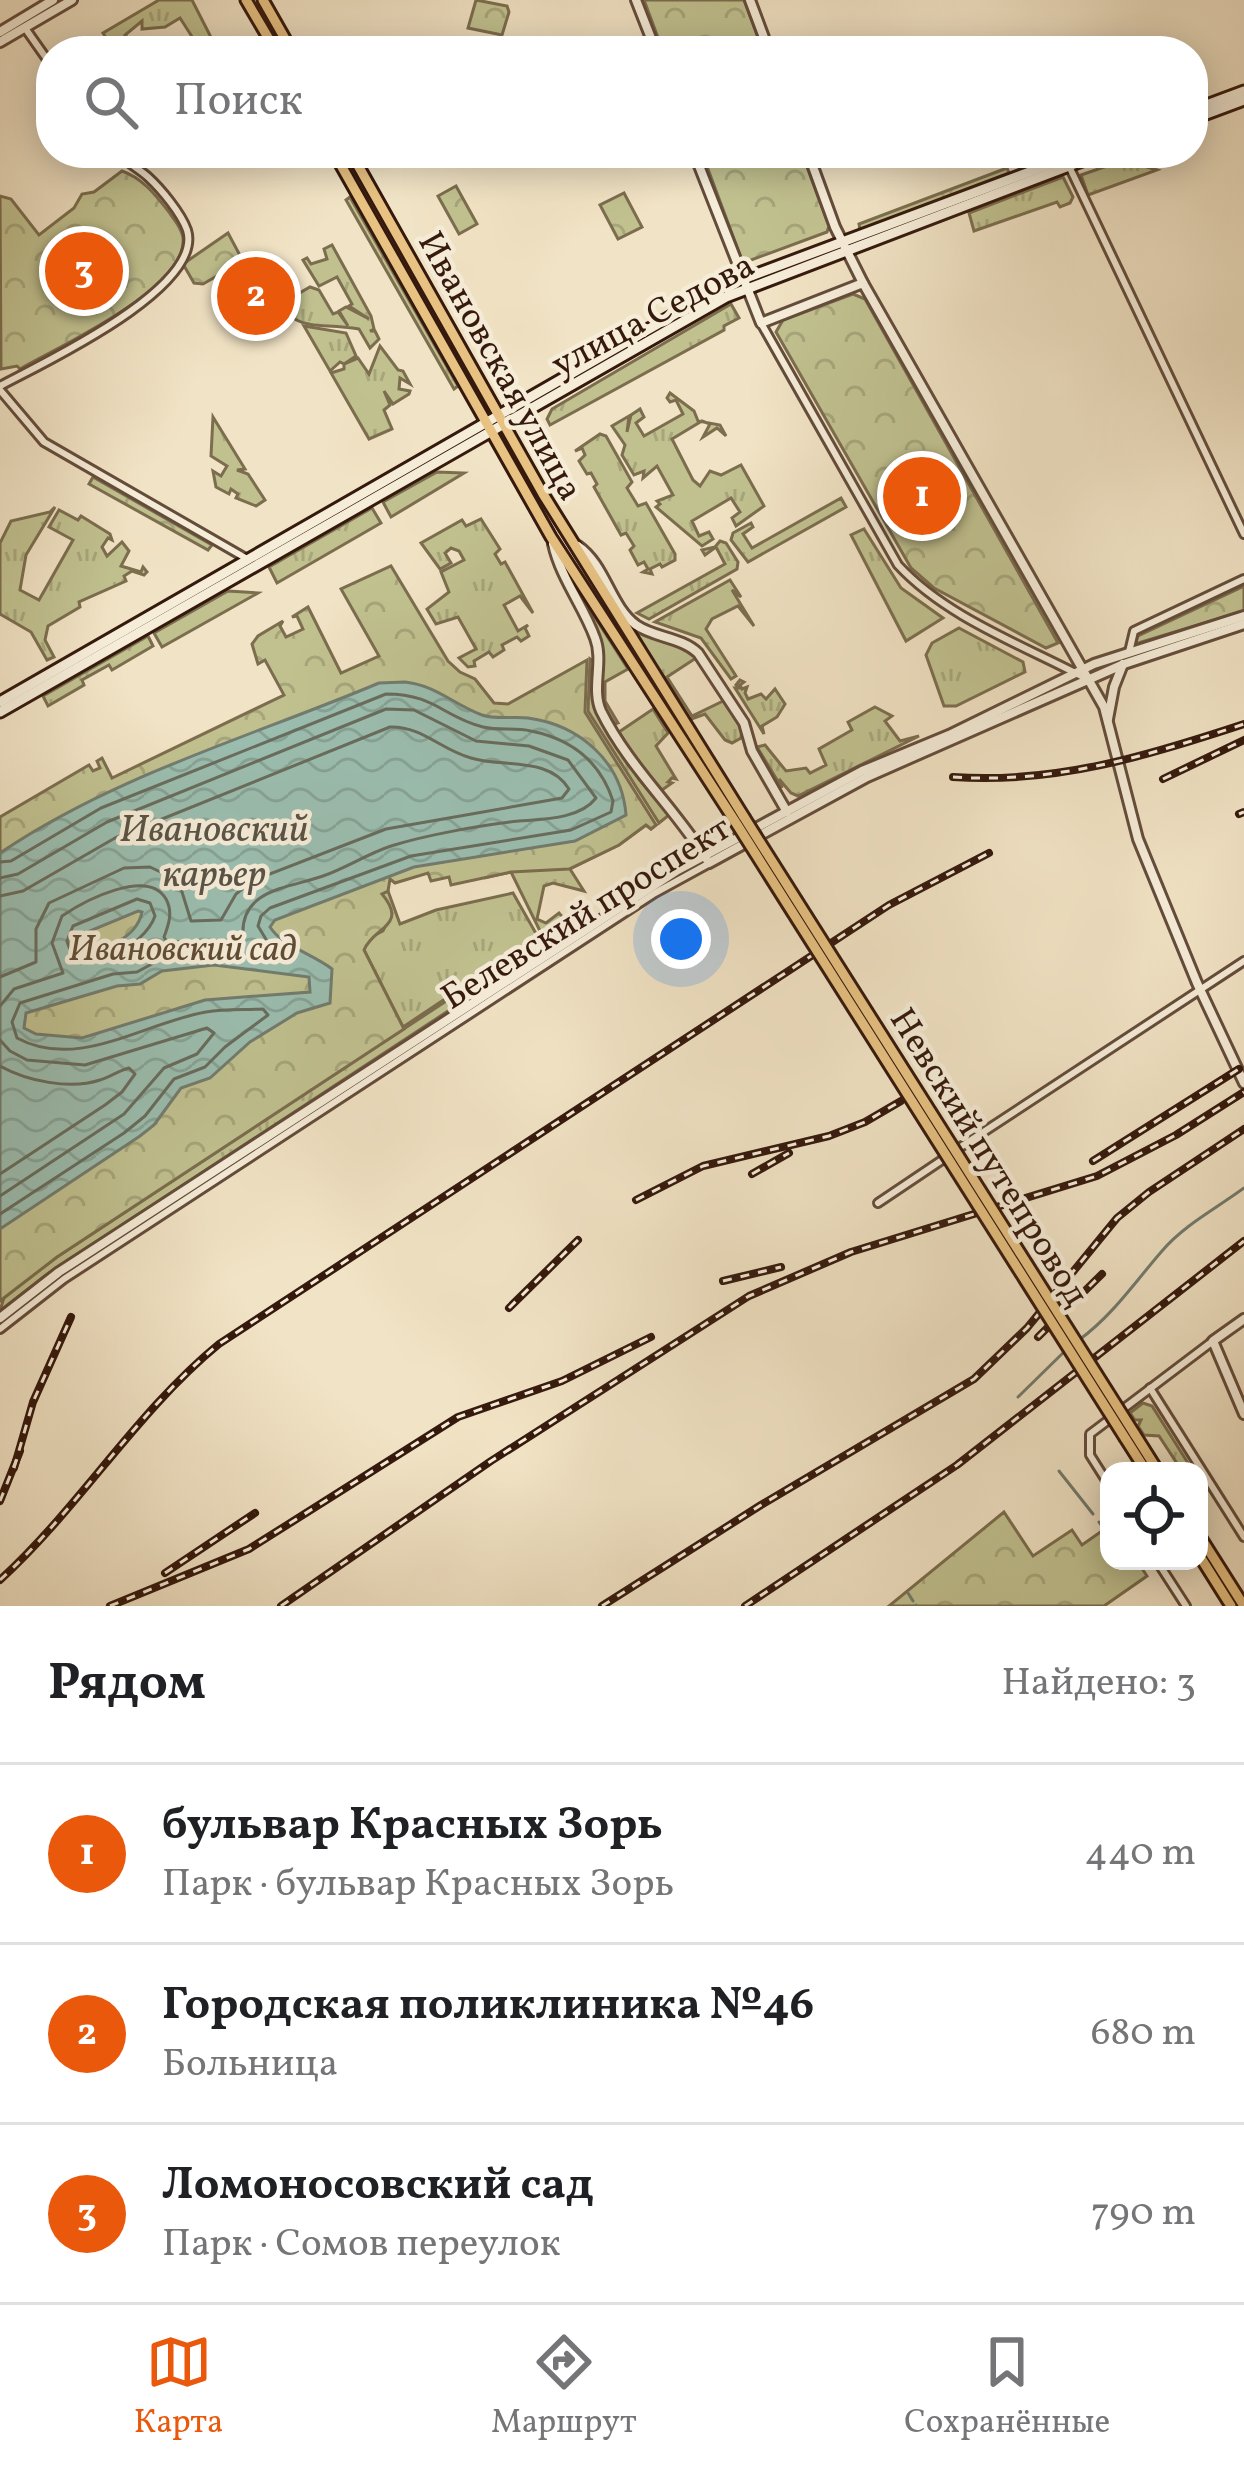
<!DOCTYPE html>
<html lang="ru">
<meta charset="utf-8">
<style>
:root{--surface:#fff;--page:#f6f6f6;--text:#202124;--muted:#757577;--line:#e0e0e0;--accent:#ea580c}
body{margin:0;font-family:Vollkorn,serif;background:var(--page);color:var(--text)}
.controls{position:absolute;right:36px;bottom:36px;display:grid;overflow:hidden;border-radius:24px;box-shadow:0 6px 30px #0003}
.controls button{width:108px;height:108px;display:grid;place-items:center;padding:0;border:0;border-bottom:3px solid var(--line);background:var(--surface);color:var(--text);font:60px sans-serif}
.you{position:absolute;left:681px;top:939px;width:42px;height:42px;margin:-30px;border:9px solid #fff;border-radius:50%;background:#1a73e8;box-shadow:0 0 0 18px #1a73e833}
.badge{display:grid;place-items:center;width:78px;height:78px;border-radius:50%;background:var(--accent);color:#fff;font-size:39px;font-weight:700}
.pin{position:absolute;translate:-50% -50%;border:6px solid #fff;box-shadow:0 3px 12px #0006}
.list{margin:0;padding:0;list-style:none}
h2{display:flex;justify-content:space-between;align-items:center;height:156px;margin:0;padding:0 48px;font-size:51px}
h2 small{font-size:39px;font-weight:400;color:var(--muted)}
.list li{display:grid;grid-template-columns:78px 1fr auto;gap:36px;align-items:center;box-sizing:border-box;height:180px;padding:0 48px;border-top:3px solid var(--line)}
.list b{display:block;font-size:45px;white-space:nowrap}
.list p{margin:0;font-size:39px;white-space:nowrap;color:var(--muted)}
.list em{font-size:39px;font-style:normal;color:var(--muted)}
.icon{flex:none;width:66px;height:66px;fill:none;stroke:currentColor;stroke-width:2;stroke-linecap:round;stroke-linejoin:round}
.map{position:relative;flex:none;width:1244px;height:1606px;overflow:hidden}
.search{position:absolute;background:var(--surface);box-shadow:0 6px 30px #0003;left:36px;right:36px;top:36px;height:132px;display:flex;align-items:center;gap:30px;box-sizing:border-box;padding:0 42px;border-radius:48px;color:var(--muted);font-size:45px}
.sheet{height:696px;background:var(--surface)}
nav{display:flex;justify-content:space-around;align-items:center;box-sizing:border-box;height:168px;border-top:3px solid var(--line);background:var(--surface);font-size:33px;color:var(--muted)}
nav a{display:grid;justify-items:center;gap:6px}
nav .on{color:var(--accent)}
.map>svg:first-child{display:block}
</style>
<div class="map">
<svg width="1244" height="1606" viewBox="0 0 1244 1606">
<defs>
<pattern id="grass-tufts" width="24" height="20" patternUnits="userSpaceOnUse" patternTransform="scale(3)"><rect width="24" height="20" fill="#c1c190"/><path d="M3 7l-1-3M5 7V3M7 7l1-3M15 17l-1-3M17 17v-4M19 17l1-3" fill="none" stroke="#a6a57b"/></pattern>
<pattern id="forest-crowns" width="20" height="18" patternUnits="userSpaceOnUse" patternTransform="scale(3)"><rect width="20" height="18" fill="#c1c190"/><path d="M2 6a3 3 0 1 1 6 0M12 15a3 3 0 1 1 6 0" fill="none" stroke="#a6a57b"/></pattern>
<pattern id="water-waves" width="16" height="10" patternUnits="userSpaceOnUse" patternTransform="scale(3)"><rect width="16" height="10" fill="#9bbeb0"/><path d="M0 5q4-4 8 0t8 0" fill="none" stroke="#86a396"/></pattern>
</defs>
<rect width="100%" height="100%" fill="#f1e3c5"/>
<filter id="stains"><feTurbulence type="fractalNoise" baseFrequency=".00167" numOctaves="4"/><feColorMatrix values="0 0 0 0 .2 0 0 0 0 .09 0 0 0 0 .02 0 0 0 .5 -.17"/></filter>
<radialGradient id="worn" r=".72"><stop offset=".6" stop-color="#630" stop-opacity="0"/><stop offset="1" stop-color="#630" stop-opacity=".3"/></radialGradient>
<g fill="url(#grass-tufts)" stroke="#7b6d4e" stroke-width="3">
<path d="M 159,0 L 192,0 L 218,51 L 198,46 L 180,18 L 165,27 L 142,29 L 142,21 L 125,35 L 130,40 L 126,51 L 98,51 L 94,45 L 108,41 L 103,33 Z"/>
<path d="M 1124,160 L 1157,170 L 1088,195 L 1081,175 Z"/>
<path d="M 1007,168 L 1009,173 L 860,230 L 859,224 Z"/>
<path d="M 1063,177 L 1073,197 L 1070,203 L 1060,207 L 1057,202 L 974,231 L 969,213 Z"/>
<path d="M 350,197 L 458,386 L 454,389 L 346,200 Z"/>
<path d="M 332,245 L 371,316 L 374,329 L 370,331 L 375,331 L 379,339 L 370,348 L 359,329 C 310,321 296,337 267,285 L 277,275 L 285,276 L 287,280 L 280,287 L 286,296 L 284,302 L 310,287 L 319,290 L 333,314 L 338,312 L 348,326 L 339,311 L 346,307 L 369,319 L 349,306 L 352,304 L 337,277 L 319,286 L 303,260 L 307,258 L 311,264 L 327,259 L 324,249 Z"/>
<path d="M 731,304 L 739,318 L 724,326 L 724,330 L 550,425 L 547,419 L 552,409 Z"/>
<path d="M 304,326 L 346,333 L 356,356 L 344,364 L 358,358 L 369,374 L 380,346 L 398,370 L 403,371 L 410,384 L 400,378 L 399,389 L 410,391 L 409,394 L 393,404 L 384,391 L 390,405 L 384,410 L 392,429 L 369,439 L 331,373 L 344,369 L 344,364 L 340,362 L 330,371 Z"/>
<path d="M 670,393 L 694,411 L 698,421 L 720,425 L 726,436 L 717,428 L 703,437 L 710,424 L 702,421 L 672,439 L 693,480 L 700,486 L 710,471 L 721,475 L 741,465 L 764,506 L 736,526 L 732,518 L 740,512 L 731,498 L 692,521 L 699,536 L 709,532 L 713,539 L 702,546 L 656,507 L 660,504 L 657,501 L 673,495 L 657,466 L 643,478 L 644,471 L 634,475 L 622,455 L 625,445 L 612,426 L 629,416 L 627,432 L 631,415 L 640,409 L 644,417 L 636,423 L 644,436 L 683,414 L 676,400 L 670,402 L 667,398 Z"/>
<path d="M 213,417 L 245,469 L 237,470 L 248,474 L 265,500 L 256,506 L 236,498 L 238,494 L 231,489 L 229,494 L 216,487 L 213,471 L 221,476 L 227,466 L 211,456 Z"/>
<path d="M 600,434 L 606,436 L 632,482 L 627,488 L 638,506 L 646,503 L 675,554 L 675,560 L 662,567 L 660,564 L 650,569 L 652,574 L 643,572 L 648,569 L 644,562 L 638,565 L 630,550 L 634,546 L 626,533 L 621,535 L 594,487 L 597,484 L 591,473 L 587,474 L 579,461 L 585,455 L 582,448 L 575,451 Z"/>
<path d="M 437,472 L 464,473 L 391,517 L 383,502 Z"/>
<path d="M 841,498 L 846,507 L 748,562 L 731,540 L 733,533 L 751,523 L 753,527 L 743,534 L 752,548 Z"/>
<path d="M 55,507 L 26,555 L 20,590 L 39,600 L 73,540 L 49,527 L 59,510 L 78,520 L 81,516 L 110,534 L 112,540 L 108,538 L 102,547 L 107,556 L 122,542 L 129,551 L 121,566 L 141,572 L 143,567 L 147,572 L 144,575 L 132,571 L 124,576 L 126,581 L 79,602 L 80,607 L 48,626 L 45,640 L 54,657 L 47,660 L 31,632 L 0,614 L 0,543 L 11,521 L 50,512 Z"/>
<path d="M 372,508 L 381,523 L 277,583 L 269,567 Z"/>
<path d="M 481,519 L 500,549 L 495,554 L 501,564 L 505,562 L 533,613 L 520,596 L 504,605 L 518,631 L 528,625 L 525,628 L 529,636 L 521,641 L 517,637 L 502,645 L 504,650 L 493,657 L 489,652 L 474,661 L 475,666 L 468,667 L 459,658 L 476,649 L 458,617 L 436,624 L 427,609 L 449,592 L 441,572 L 464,560 L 459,551 L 451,548 L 445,553 L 451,563 L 440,569 L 421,543 L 462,520 L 466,526 Z"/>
<path d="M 864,529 L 901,588 L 943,618 L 906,641 L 851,535 Z"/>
<path d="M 720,541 L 726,543 L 738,562 L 737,569 L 649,619 L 637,613 L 725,564 L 716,547 L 705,555 L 702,550 L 715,547 Z"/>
<path d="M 730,580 L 741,597 L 732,590 L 754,626 L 738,606 L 712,619 L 706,629 L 736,676 L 731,679 L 701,638 L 655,622 Z"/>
<path d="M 228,591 L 258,593 L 162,647 L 154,633 Z"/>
<path d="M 610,596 L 635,629 L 694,652 L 712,680 L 696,658 L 667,677 L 692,716 L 723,701 L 720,692 L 742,729 L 741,738 L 732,743 L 725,740 L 705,714 L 689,720 Z"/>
<path d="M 589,608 L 628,669 L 605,682 L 605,701 L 618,723 L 615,724 L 602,704 L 601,641 L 585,609 Z"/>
<path d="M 959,628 L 1023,662 L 1025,672 L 956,706 L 944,706 L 926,655 L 932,643 Z"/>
<path d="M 148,636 L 153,646 L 112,670 L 109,665 L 82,680 L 84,685 L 48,706 L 43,696 Z"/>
<path d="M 590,659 L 594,662 L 594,707 L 639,779 L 669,815 L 659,823 L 588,711 Z"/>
<path d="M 740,680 L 744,682 L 740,685 L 742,689 L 747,687 L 745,693 L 748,699 L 761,694 L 766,699 L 775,689 L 785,704 L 777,717 L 762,726 L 764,734 L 735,688 L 739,688 L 736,685 Z"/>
<path d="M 875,707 L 892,716 L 885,721 L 900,741 L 919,736 L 798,796 L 791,793 L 779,779 L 782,788 L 757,747 L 765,745 L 786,771 L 806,768 L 810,773 L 826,765 L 819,749 L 852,730 L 848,722 Z"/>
<path d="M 653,709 L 668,733 L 656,746 L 676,779 L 672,778 L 668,782 L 672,783 L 662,790 L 641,766 L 619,732 Z"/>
<path d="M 632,822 L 656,825 L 651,829 L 646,825 L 619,845 L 570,869 L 584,891 L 553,883 L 544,886 L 537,919 L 546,923 L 559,913 L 565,920 L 542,935 L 511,872 L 484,878 Z"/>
<path d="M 388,891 L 400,924 L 436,910 L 513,893 L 538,937 L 403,1027 L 364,950 L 369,938 L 383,931 L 392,913 L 381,894 Z"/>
<path d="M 539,940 L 544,948 L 46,1275 L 0,1311 L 4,1297 L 57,1257 Z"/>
<path d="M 1143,1403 L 1152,1406 L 1193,1471 L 1182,1471 L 1159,1436 L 1144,1435 L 1138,1426 L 1141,1420 L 1135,1420 L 1130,1413 Z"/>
</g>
<g fill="url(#forest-crowns)" stroke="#7b6d4e" stroke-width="3">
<path d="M 476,0 L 507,6 L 509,12 L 502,35 L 468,28 Z"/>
<path d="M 644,0 L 744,0 L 763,51 L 663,51 Z"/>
<path d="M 702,153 L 802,153 L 829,226 L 827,232 L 743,263 Z"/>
<path d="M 122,171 C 142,178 154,193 169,212 C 174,220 181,227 183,237 C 189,288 58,347 20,369 L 17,366 L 1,369 L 0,196 L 11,199 L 39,235 L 74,208 L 82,194 L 94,192 Z"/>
<path d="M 456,186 L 477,224 L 459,234 L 438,196 Z"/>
<path d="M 624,193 L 642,227 L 618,239 L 600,205 Z"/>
<path d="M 228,233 L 243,261 L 203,284 L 194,283 L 183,264 Z"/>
<path d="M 853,294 L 865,299 L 1058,643 L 1046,648 L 934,588 L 911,568 L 776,332 L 783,320 Z"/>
<path d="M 93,477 L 212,545 L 208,550 L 89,484 Z"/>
<path d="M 391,566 L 448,661 L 460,672 L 475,679 L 494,703 L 508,704 L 587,660 L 585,712 L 656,825 L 651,829 L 646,825 L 619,845 L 569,869 L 511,872 L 451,885 L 449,877 L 431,881 L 428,873 L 395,883 L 390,879 L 388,891 L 382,894 C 409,926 373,927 364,950 L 404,1029 L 57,1257 L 0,1301 L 0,817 L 89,765 L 93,771 L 100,768 L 97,761 L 102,758 L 112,778 L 284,695 L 265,660 L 258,664 L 252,644 L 258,636 L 283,621 L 280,626 L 286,637 L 303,629 L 297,616 L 292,617 L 308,607 L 341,673 L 379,656 L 341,589 Z"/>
<path d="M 1244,586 L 1244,611 L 1135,644 L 1138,636 Z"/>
<path d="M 1004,1512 L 1033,1556 L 1072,1530 L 1082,1545 L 1109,1526 L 1109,1561 L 1137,1561 L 1147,1576 L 1104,1606 L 889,1606 Z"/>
</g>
<path fill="url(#water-waves)" stroke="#727c6f" stroke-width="3" fill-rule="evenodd" d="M 405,682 C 435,685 455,705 482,715 C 497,720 513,716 528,718 C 580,725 622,762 626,815 L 575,841 L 414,867 L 275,920 L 270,927 C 282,946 313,954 332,969 L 330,1003 L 297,1013 L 250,1042 L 210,1078 L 181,1088 L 154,1125 L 140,1136 L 0,1229 L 0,853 C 115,775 251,737 379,683 ZM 138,911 L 142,912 C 137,938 103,954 79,943 L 80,935 ZM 214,965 L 309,977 L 310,992 L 205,1000 L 82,1038 L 36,1034 L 24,1028 L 26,1013 L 117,986 L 140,984 L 162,971 Z"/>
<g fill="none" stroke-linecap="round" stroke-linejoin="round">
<g stroke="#686c5e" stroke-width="3">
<path d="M 0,862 L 11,861 L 101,808 L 386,694 C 435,694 443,717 483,727 C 499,731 515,727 531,731 C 571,739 600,761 613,801 L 611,812 L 571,830 L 411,856 L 270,908 L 261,916 L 258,926 L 273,951 L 269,958 L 214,953 L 161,959 L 137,972 L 113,974 L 20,1003 L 12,1022 L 17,1038 C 78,1071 143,1023 206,1012 C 224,1009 244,1010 263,1009 L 268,1015 L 225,1047 L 205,1067 L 174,1079 L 145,1116 L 124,1133 L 0,1214"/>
<path d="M 0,878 L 18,874 L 107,822 L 386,709 L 414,710 L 476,741 L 529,746 L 568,760 L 596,798 C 580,819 544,819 519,821 C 482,825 426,835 391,846 C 367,854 346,868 323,876 C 289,888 240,889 243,936 L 239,940 L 167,942 L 164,937 C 169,924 173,912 166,899 C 148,867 84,901 62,916 L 52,943 L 63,973 L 14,989 L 0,1006"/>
<path d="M 0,896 L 23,891 L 115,838 L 390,727 C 422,726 441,750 471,758 C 503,768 549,756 569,789 L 562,798 L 386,829 L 252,881 L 236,894 L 221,920 L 191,921 L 182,892 L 171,877 L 150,867 L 124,868 L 49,903 L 36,929 L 36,962 L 0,977"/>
<path d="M 137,899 L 150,903 L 155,916 C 145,946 78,986 67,941 L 73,926 Z"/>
<path d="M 0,1040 L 10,1051 L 27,1060 L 85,1065 L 207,1028 L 214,1033 L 197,1054 L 164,1068 L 124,1114 L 0,1196"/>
<path d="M 0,1066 C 27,1081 70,1090 100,1080 C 110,1077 118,1071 129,1068 L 135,1074 L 122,1092 L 105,1105 L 0,1174"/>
</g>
<g stroke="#727c6f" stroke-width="3">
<path d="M 1079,1340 C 1113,1315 1135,1282 1162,1251 C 1184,1225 1217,1208 1244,1188"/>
<path d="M 1018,1397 L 1067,1349"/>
<path d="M 1059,1471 L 1093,1514"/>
<path d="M 1099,1522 L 1109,1536"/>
<path d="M 908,1593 L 913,1601"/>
<path d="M 916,1605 L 916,1606"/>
</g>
<g stroke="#644c3b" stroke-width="12">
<g id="minor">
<path d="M 25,28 L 51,65"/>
<path d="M 1068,164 L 1244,534"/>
<path d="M 761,323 L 898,565 C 947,618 1023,645 1087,679"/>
<path d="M 0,386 C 41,364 205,288 187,230 C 181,213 161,189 148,177 C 138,168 128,164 119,153"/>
<path d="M 0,390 L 44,442 L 249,560"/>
<path d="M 1129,652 L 1134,631 L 1244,579"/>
<path d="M 956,1150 L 1244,961"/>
<path d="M 878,1203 L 945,1158"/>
<path d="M 0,1329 L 64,1279 L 655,893 L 708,864"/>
<path d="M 1150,1388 L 1244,1537"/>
<path d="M 1109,1485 L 1090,1455 L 1090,1434 L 1213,1341"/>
<path d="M 1157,1561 L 1186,1606"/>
</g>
</g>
<g stroke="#644c3b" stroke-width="14">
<g id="tertiary">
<path d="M 636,0 L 656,51"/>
<path d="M 750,0 L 769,51"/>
<path d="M 0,32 L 53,0"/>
<path d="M 0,42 L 72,0"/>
<path d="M 694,153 L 761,323 L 863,283"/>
<path d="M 808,153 L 835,227 L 863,283 L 1104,707 L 1138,839 L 1197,983 L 1244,1083"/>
<path d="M 553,544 C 561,579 583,605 595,638 C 604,661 591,689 601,711 C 629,768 677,810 709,863 L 867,777 L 1124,664 L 1244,624"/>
<path d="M 578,546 C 606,566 610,606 636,625 C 655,638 681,637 698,653 L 744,723 L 752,751 L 787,812"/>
<path d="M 1108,719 L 1114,687 L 1123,664"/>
<path d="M 0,1318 L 59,1272 L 678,870 L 862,771 L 949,735 L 1094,664 L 1244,616"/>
<path d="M 1244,1319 L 1213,1341 L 1244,1414"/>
</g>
</g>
<g stroke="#35190d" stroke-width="15">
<g id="secondary">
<path d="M 1193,110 L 1244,91"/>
<path d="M 1193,119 L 1244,100"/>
<path d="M 0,702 L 722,287 L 1080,153"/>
<path d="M 0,712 L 726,297 L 1103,153"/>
</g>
</g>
<g stroke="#35190d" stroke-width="15">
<g id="primary">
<path d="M 246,0 L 276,51"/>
<path d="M 263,0 L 292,51"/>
<path d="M 334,153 L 551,537 L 736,823"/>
<path d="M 351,153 L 543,494 L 744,817"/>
<path d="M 1134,1433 L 1158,1471"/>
<path d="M 1125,1438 L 1146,1471"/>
<path d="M 1199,1535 L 1244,1606"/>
<path d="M 1199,1555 L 1231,1606"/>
</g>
</g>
<use href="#minor" stroke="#f6edd9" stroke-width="6"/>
<use href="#tertiary" stroke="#f6edd9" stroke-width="8"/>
<use href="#secondary" stroke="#f6edd9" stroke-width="9"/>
<use href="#primary" stroke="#e8c282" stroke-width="9"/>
<g stroke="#35190d" stroke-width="8">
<g id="rail">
<path d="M 953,777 C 1056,784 1147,756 1244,724"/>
<path d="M 1163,779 L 1244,740"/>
<path d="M 1239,814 L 1244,812"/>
<path d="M 1093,1161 L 1239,1069"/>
<path d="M 752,1174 L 789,1153"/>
<path d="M 636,1200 L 703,1166 L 829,1136 L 865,1122 L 901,1101"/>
<path d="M 723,1281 L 781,1267"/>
<path d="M 509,1308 L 578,1240"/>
<path d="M 1038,1337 L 1102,1274"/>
<path d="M 14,1468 L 33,1402 L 71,1317"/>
<path d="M 0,1501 L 20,1451"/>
<path d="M 165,1573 L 255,1513"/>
<path d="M 0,1580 C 79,1508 136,1412 219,1344 L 889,905 L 989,853"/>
<path d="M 110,1606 L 249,1549 L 458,1417 L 562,1381 L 651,1337"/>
<path d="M 281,1606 L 491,1461 L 749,1296 L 851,1252 L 1097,1176 L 1176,1135 L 1244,1092"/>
<path d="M 602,1606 L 761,1505 L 974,1379 L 1027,1328 L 1117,1218 L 1149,1192 L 1244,1129"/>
<path d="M 745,1606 L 957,1465 L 1244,1241"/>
</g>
</g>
<use href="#rail" stroke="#f6edd9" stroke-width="3" stroke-dasharray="9" stroke-linecap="butt"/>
<g stroke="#35190d" stroke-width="15" stroke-linecap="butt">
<g id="primary-bridge">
<path d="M 744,817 L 1134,1433"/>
<path d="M 736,823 L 1125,1438"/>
</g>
</g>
<use href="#primary-bridge" stroke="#e8c282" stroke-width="9"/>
</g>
<g text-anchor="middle" stroke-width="9" stroke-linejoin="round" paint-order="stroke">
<g font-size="36" fill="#35190d" stroke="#f6edd9">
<text transform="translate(652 313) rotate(-28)" y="13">улица Седова</text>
<text transform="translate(502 365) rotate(61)" y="13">Ивановская улица</text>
<text transform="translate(585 911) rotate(-32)" y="13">Белевский проспект</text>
<text transform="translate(991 1156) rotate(58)" y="13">Невский путепровод</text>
</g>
<g font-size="36" font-style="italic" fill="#5f4b34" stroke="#f6edd9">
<text x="182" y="960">Ивановский сад</text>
</g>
<g font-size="39" font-style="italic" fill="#595346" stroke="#f6edd9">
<text x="214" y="841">Ивановский<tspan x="214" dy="45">карьер</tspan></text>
</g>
</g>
<rect width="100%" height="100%" filter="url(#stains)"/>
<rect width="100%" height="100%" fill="url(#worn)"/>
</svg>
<div class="controls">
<button><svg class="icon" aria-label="locate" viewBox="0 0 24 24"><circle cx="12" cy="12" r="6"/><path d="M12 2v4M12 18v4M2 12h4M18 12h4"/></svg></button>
</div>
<div class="you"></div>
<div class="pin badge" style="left:922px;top:496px">1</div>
<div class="pin badge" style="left:256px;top:296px">2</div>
<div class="pin badge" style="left:84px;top:271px">3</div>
<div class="search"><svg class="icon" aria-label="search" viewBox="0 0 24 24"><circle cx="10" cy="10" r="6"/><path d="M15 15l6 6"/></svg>Поиск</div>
</div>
<section class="sheet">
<h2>Рядом<small>Найдено: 3</small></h2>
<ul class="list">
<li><span class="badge">1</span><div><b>бульвар Красных Зорь</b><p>Парк · бульвар Красных Зорь</p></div><em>440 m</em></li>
<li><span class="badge">2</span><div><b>Городская поликлиника №46</b><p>Больница</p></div><em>680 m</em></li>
<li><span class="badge">3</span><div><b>Ломоносовский сад</b><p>Парк · Сомов переулок</p></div><em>790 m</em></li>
</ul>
</section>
<nav>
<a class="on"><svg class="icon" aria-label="map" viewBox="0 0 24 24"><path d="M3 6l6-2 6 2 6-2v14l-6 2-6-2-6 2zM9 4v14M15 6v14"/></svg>Карта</a>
<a><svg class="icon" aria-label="directions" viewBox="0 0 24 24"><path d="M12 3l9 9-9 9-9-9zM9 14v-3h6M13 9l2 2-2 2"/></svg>Маршрут</a>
<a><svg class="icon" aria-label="saved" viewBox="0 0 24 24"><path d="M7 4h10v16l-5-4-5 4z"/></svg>Сохранённые</a>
</nav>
